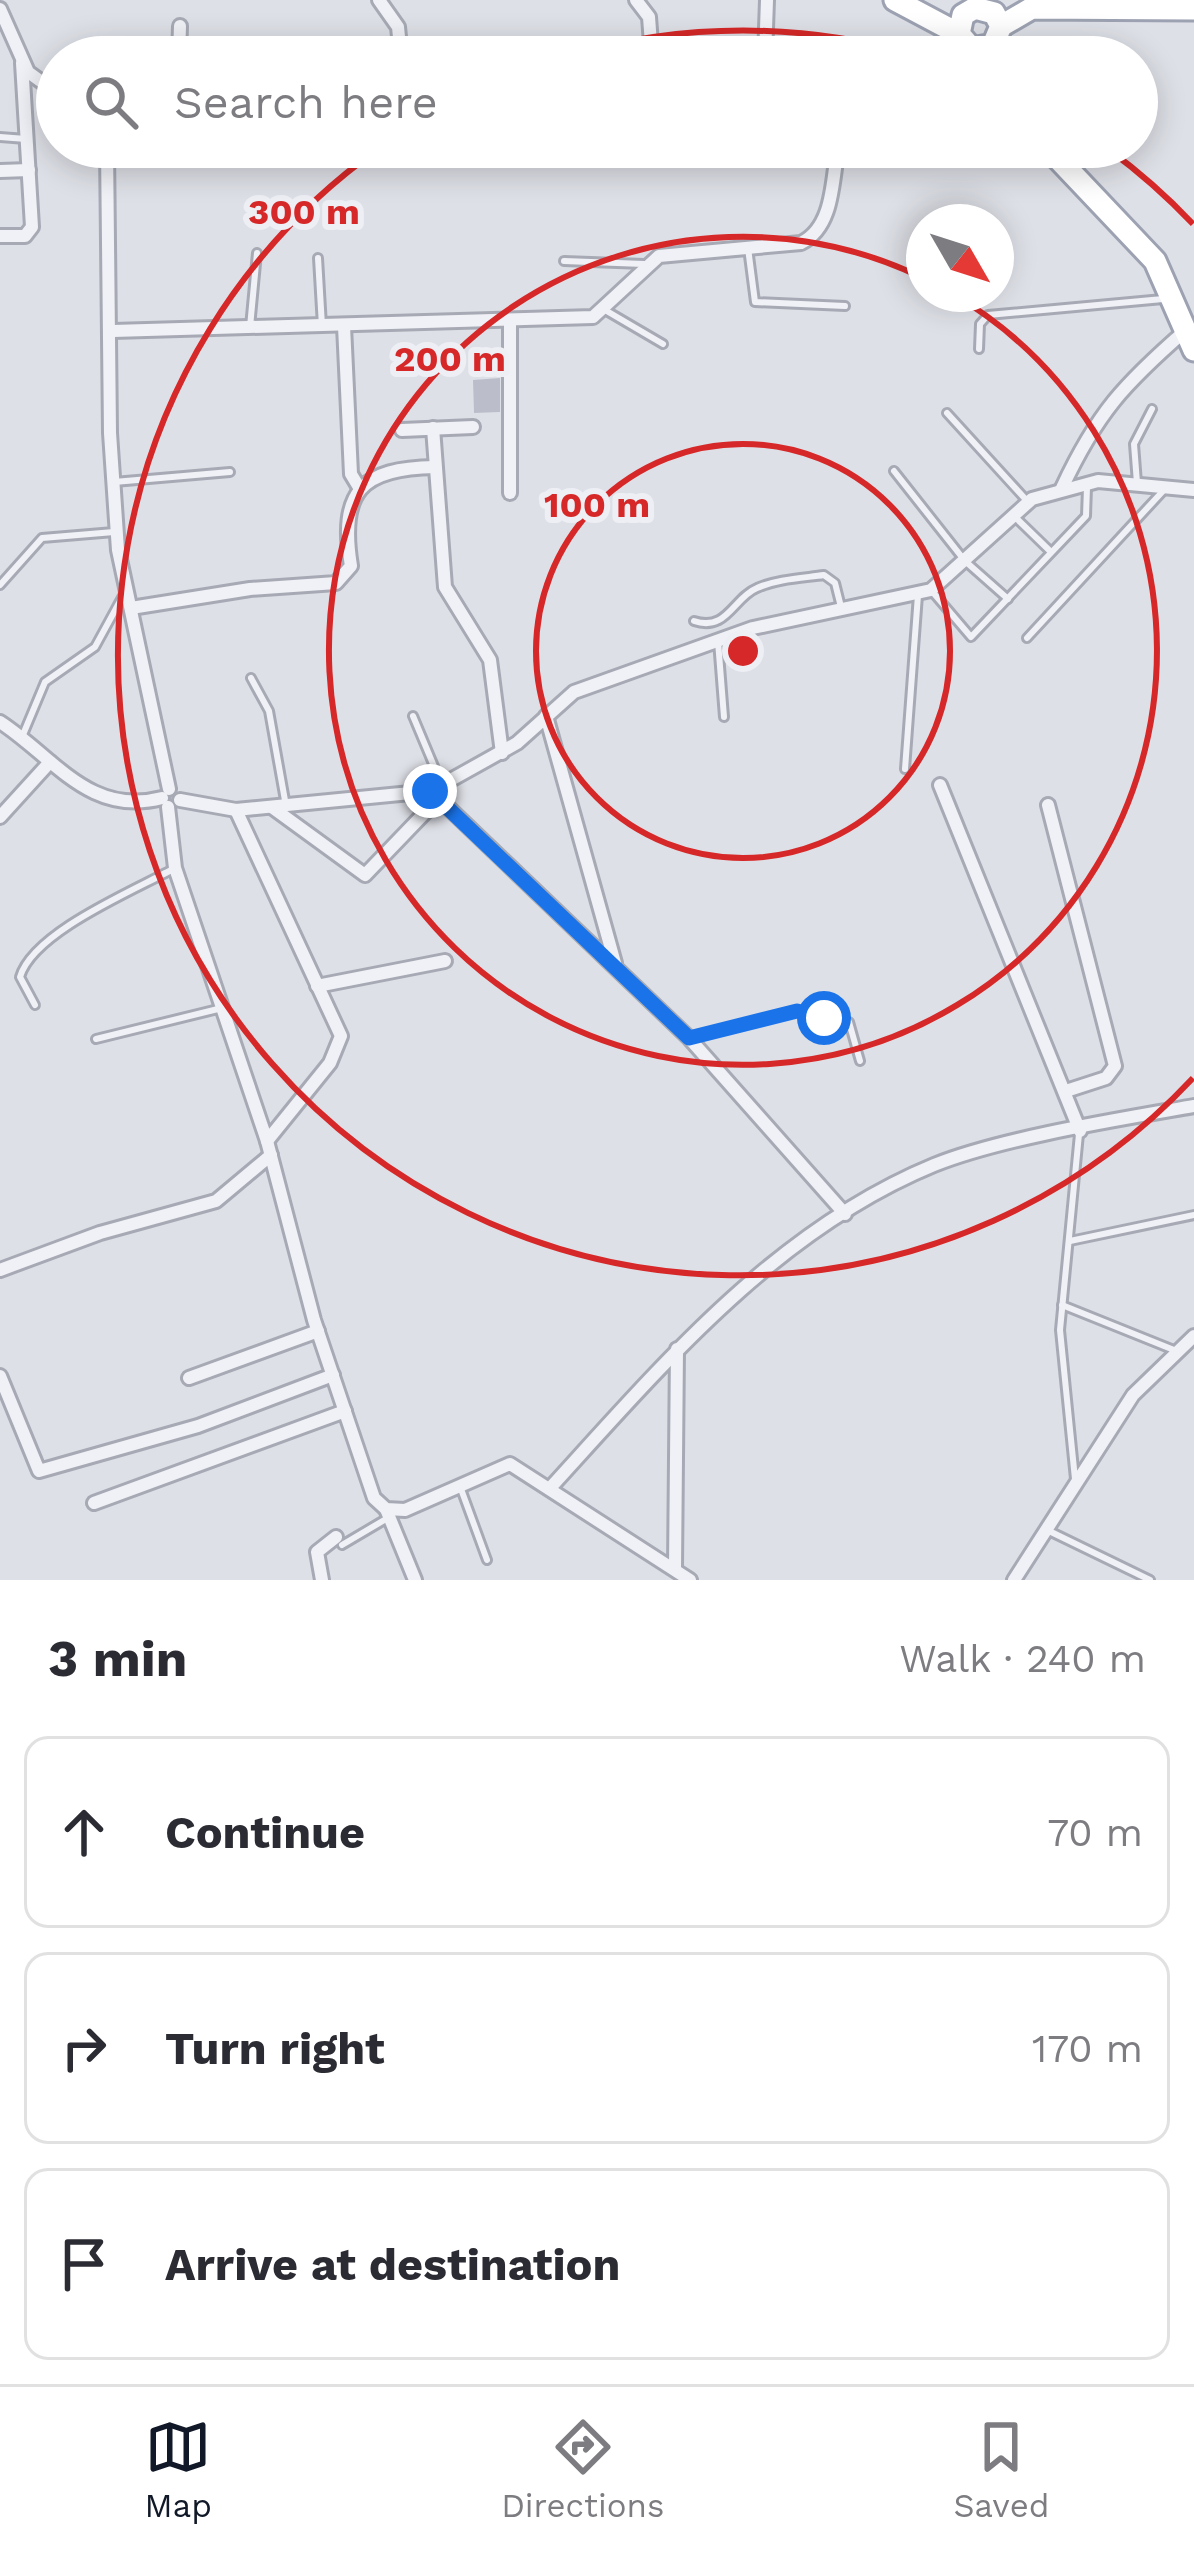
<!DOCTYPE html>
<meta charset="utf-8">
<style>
:root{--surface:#fff;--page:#f7f7f7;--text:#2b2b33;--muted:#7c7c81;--line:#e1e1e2;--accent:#111827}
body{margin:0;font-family:"Work Sans",sans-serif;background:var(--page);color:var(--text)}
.compass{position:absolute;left:906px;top:204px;width:108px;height:108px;border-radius:50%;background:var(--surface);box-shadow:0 6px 30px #0003;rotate:129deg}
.stop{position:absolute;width:36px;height:36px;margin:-27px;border:9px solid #1a73e8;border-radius:50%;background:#fff}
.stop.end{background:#1a73e8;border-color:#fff;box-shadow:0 3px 12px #0008}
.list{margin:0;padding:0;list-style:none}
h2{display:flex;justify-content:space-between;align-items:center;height:156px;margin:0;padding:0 48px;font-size:51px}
h2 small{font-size:39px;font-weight:400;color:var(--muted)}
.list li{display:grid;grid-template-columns:78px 1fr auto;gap:36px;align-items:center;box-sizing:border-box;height:192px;margin:0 24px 24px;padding:0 24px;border:3px solid var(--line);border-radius:24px}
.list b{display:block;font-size:45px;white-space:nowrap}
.list em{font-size:39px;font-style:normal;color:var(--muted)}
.icon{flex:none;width:66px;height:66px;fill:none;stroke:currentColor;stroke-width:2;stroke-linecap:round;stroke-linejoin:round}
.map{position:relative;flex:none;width:1194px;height:1580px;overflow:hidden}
.search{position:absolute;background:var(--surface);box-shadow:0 6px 30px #0003;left:36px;right:36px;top:36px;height:132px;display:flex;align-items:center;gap:30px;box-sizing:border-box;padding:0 42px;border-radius:66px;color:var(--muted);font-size:45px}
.sheet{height:804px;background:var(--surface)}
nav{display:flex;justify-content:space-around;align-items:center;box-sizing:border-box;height:168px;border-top:3px solid var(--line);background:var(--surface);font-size:33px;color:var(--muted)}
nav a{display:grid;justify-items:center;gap:6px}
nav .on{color:var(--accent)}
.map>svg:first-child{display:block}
</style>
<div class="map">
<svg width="1194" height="1580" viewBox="0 0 1194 1580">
<rect width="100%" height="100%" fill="#dee0e7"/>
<path fill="#bbbeca" d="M 500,378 L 500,412 L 474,413 L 473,380 Z"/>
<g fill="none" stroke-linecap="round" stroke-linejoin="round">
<g stroke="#a7aab4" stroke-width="12">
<g id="service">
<path d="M 0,137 L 26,139"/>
<path d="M 748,248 L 755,302 L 845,306"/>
<path d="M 318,258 L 322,326"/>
<path d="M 564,261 L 644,264"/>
<path d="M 605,310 L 663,344"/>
<path d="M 250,327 L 257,253"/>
<path d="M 979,349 L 980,324 L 988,315 L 1163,299"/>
<path d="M 947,413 L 1029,503"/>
<path d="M 894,471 L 965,561 L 1008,599"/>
<path d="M 114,482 L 230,472"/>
<path d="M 1137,483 L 1134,444 L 1152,409"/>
<path d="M 1014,516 L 1050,551"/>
<path d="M 0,585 L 42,538 L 114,532"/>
<path d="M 931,590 L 971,637 L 1086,516 L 1087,487"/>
<path d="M 694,621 C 727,632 733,598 757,588 C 777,579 803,578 824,575 L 835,583 L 841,607"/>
<path d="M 1027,638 L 1163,491"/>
<path d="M 718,641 L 724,717"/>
<path d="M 251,678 L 269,711 L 286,806"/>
<path d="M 413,716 L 441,783"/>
<path d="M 22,737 L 45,682 L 95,647 L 125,592"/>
<path d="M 905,769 L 918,595"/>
<path d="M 35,1005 L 20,977 C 33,932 135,890 175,868"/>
<path d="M 692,1037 L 797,1011 L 849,1022 L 860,1061"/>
<path d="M 96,1039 L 222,1008"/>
<path d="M 1070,1241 L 1194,1215"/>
<path d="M 1062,1305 L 1174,1350"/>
<path d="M 1075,1479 L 1060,1330 L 1079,1134"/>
<path d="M 461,1489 L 487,1560"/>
<path d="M 1047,1530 L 1150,1580"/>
<path d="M 342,1545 L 386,1519"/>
</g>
</g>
<g stroke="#a7aab4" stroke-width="18">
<g id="minor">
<path d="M 379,0 L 398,27 L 401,57"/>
<path d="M 636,0 L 649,17 L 652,57"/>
<path d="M 0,9 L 28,72 L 57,93"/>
<path d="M 179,57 L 180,26"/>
<path d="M 765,57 L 767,0"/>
<path d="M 107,147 L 110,433 L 118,550 L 169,789"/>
<path d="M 0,171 L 29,170"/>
<path d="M 0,236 L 25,236 L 32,227 L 22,63"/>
<path d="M 510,322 L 510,493"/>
<path d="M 344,326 L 351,474 L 360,489"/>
<path d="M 113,331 L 593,317 L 659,256 L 801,243 C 834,227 832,180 838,147"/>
<path d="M 433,428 L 445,587 L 490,660 L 502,753"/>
<path d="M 402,430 L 473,427"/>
<path d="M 1062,488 C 1097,413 1124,384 1186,330"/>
<path d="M 131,608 L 250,589 L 336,583 L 351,566 C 339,492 361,468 435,467"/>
<path d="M 546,716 L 615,963"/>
<path d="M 0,722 C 54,757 89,817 162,798"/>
<path d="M 940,785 L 1080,1131"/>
<path d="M 431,791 L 689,1038 L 845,1214"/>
<path d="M 180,800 L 236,810 L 431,791 L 517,743 L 574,692 L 753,628 L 931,590 L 1032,499 L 1098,481 L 1194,490"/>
<path d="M 1048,805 L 1115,1066 L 1106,1078 L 1066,1091"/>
<path d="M 168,807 L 175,868 L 267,1141 L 314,1320 L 374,1498 L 386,1509 L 405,1510 L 510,1464 L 690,1580"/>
<path d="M 273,808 L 365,875 L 438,799"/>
<path d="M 236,810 L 341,1036 L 330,1063 L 267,1141"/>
<path d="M 0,817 L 50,762"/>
<path d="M 317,986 L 445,961"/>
<path d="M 0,1270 L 100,1233 L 216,1201 L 271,1155"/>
<path d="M 0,1376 L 39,1471 L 198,1426 L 333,1375"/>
<path d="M 189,1378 L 318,1331"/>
<path d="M 551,1487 C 663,1364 776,1230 934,1165 C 1001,1138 1120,1119 1194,1106"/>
<path d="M 94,1503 L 345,1411"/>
<path d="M 386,1509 L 415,1580"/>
<path d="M 675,1568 L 677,1349"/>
<path d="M 322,1580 L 317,1552 L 336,1537"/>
<path d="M 1014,1580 L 1133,1395 L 1194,1336"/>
</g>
</g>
<g stroke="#9da2b2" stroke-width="27">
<g id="primary">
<path d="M 895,0 L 959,34 L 972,49 L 993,45 L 1001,26 L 994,13 L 975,8 L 963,15 L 959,34"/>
<path d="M 1001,26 L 1032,8 L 1194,9"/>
<path d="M 1047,147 L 1155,261 L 1194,350"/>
</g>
</g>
<use href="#service" stroke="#f0f1f6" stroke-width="6"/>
<use href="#minor" stroke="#f0f1f6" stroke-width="12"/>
<use href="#primary" stroke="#fff" stroke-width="21"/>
</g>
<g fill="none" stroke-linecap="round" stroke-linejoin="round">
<path stroke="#1a73e8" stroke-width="15" d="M 430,791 L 689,1038 L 797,1011 L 824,1018"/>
</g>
<g fill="none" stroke="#d62828" stroke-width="6">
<circle cx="743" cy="651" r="207"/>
<path d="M953 294A414 414 0 1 1 921 277"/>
<path d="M1193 1078A621 621 0 1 1 378 149M567 56A621 621 0 0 1 919 56M1108 149A621 621 0 0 1 1193 224"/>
</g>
<circle cx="743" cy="651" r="18" fill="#d62828" stroke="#edeff5" stroke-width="6"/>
<g font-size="36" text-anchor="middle" font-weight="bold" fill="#d62828" stroke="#edeff5" stroke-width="12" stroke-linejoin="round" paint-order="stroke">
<text x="304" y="224">300 m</text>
<text x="450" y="371">200 m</text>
<text x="597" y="517">100 m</text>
</g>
</svg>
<svg class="compass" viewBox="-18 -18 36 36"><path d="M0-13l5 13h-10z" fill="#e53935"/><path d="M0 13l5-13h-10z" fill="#7c7c81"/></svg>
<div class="stop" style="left:824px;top:1018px"></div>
<div class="stop end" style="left:430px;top:791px"></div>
<div class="search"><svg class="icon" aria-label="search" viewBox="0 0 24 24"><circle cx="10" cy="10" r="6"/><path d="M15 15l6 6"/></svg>Search here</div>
</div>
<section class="sheet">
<h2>3 min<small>Walk · 240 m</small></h2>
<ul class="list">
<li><svg class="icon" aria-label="ahead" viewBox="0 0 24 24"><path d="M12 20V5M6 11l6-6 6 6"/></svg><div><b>Continue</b></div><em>70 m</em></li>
<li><svg class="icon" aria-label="right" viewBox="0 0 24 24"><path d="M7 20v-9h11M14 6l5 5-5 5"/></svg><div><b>Turn right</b></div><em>170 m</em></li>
<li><svg class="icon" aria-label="arrive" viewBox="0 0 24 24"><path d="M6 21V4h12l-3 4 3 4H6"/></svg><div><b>Arrive at destination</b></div></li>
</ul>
</section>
<nav>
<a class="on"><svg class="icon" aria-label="map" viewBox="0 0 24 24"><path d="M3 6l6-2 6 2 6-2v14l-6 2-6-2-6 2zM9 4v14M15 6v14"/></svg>Map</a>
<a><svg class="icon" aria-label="directions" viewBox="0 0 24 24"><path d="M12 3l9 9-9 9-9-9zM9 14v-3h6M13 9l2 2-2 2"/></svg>Directions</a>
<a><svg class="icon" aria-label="saved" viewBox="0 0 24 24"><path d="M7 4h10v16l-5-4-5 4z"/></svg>Saved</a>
</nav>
